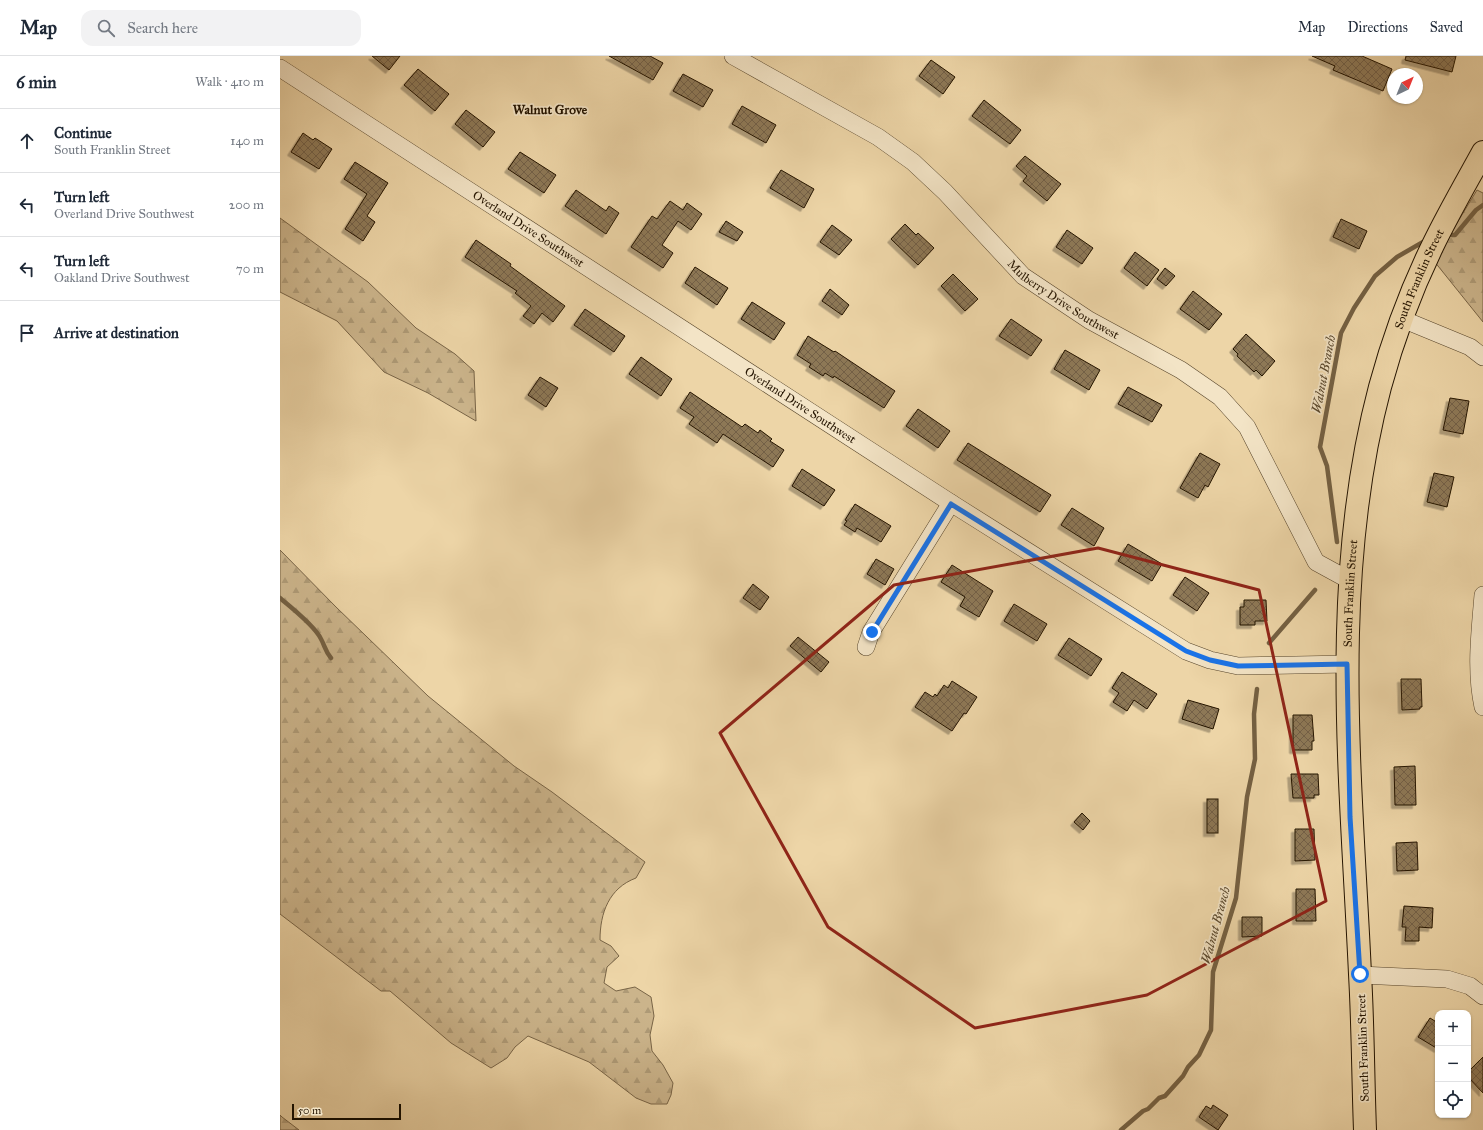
<!DOCTYPE html>
<meta charset="utf-8">
<style>
:root{--surface:#fff;--page:#f2f2f3;--text:#1f2937;--muted:#747a83;--line:#e0e1e3}
body{margin:0;font-family:"IM FELL Great Primer",serif;background:var(--page);color:var(--text)}
.controls{position:absolute;right:12px;bottom:12px;display:grid;overflow:hidden;border-radius:8px;box-shadow:0 1px 3px #0004}
.controls button{width:36px;height:36px;display:grid;place-items:center;padding:0;border:0;border-bottom:1px solid var(--line);background:var(--surface);color:var(--text);font:20px sans-serif}
.compass{position:absolute;left:1107px;top:12px;width:36px;height:36px;border-radius:50%;background:var(--surface);box-shadow:0 1px 3px #0004;rotate:43deg}
.scale{position:absolute;left:12px;bottom:10px;width:109px;box-sizing:border-box;padding-left:4px;border:2px solid #241400;border-top:0;font-size:11px;line-height:14px;white-space:nowrap;color:#241400;-webkit-text-stroke:3px #f3e4c6;paint-order:stroke}
.stop{position:absolute;width:12px;height:12px;margin:-9px;border:3px solid #1a73e8;border-radius:50%;background:#fff}
.stop.end{background:#1a73e8;border-color:#fff;box-shadow:0 1px 4px #0008}
.list{margin:0;padding:0;list-style:none}
h2{display:flex;justify-content:space-between;align-items:center;height:52px;margin:0;padding:0 16px;font-size:17px}
h2 small{font-size:13px;font-weight:400;color:var(--muted)}
.list li{display:grid;grid-template-columns:26px 1fr auto;gap:12px;align-items:center;box-sizing:border-box;height:64px;padding:0 16px;border-top:1px solid var(--line)}
.list b{display:block;font-size:15px;white-space:nowrap}
.list p{margin:0;font-size:13px;white-space:nowrap;color:var(--muted)}
.list em{font-size:13px;font-style:normal;color:var(--muted)}
.icon{flex:none;width:22px;height:22px;fill:none;stroke:currentColor;stroke-width:2;stroke-linecap:round;stroke-linejoin:round}
.map{position:relative;flex:none;width:1203px;height:1074px;overflow:hidden}
header{display:flex;align-items:center;gap:24px;box-sizing:border-box;height:56px;padding:0 20px;background:var(--surface);border-bottom:1px solid var(--line)}
header strong{font-size:19px}
nav{display:flex;gap:22px;margin-inline-start:auto;font-size:14px}
.search{width:280px;height:36px;background:var(--page);display:flex;align-items:center;gap:10px;box-sizing:border-box;padding:0 14px;border-radius:12px;color:var(--muted);font-size:15px}
main{display:flex}
aside{flex:1;background:var(--surface)}
.map>svg:first-child{display:block}
</style>
<header>
<strong>Map</strong>
<div class="search"><svg class="icon" aria-label="search" viewBox="0 0 24 24"><circle cx="10" cy="10" r="6"/><path d="M15 15l6 6"/></svg>Search here</div>
<nav><a>Map</a><a>Directions</a><a>Saved</a></nav>
</header>
<main>
<aside>
<h2>6 min<small>Walk · 410 m</small></h2>
<ul class="list">
<li><svg class="icon" aria-label="ahead" viewBox="0 0 24 24"><path d="M12 20V5M6 11l6-6 6 6"/></svg><div><b>Continue</b><p>South Franklin Street</p></div><em>140 m</em></li>
<li><svg class="icon" aria-label="left" viewBox="0 0 24 24"><path d="M17 20v-9H6M10 6l-5 5 5 5"/></svg><div><b>Turn left</b><p>Overland Drive Southwest</p></div><em>200 m</em></li>
<li><svg class="icon" aria-label="left" viewBox="0 0 24 24"><path d="M17 20v-9H6M10 6l-5 5 5 5"/></svg><div><b>Turn left</b><p>Oakland Drive Southwest</p></div><em>70 m</em></li>
<li><svg class="icon" aria-label="arrive" viewBox="0 0 24 24"><path d="M6 21V4h12l-3 4 3 4H6"/></svg><div><b>Arrive at destination</b></div></li>
</ul>
</aside>
<div class="map">
<svg width="1203" height="1074" viewBox="0 0 1203 1074">
<defs>
<pattern id="forest-firs" width="22" height="20" patternUnits="userSpaceOnUse"><rect width="22" height="20" fill="#cbb48b"/><path d="M5 1l3.5 6h-7zM16 11l3.5 6h-7z" fill="#ae9a76"/></pattern>
<pattern id="building-cross-hatch" width="8" height="8" patternUnits="userSpaceOnUse"><rect width="8" height="8" fill="#8d7857"/><path d="M0 0l8 8M0 8l8-8" fill="none" stroke="#736146"/></pattern>
<filter id="shadow"><feDropShadow dx="-3.5" dy="3.5" stdDeviation="0" flood-color="#0004"/></filter>
</defs>
<rect width="100%" height="100%" fill="#edd5a7"/>
<filter id="stains"><feTurbulence type="fractalNoise" baseFrequency=".005" numOctaves="4"/><feColorMatrix values="0 0 0 0 .2 0 0 0 0 .09 0 0 0 0 .02 0 0 0 .5 -.17"/></filter>
<radialGradient id="worn" r=".72"><stop offset=".6" stop-color="#630" stop-opacity="0"/><stop offset="1" stop-color="#630" stop-opacity=".3"/></radialGradient>
<g fill="url(#forest-firs)" stroke="#786446">
<path d="M 1197,134 L 1203,137 L 1203,266 L 1154,205 Z"/>
<path d="M 0,162 L 88,226 L 136,272 L 175,298 L 194,315 L 196,365 L 148,337 L 104,316 L 57,265 L 0,236 Z"/>
<path d="M 0,494 L 56,551 L 148,640 L 234,710 L 272,736 L 365,806 L 356,822 C 329,832 320,857 320,884 L 331,890 L 339,900 L 327,911 L 324,927 L 336,935 L 355,931 L 371,941 L 374,960 L 370,979 L 372,995 L 383,1009 L 393,1027 L 391,1039 L 387,1048 L 371,1048 L 356,1042 L 309,1006 L 248,980 L 235,991 L 227,1002 L 211,1012 L 171,987 L 110,935 L 101,935 L 0,858 Z"/>
<path d="M 0,1059 L 2,1061 L 19,1074 L 0,1074 Z"/>
</g>
<g fill="none" stroke-linecap="round" stroke-linejoin="round">
<g stroke="#746042" stroke-width="4.5">
<path d="M 1172,179 L 1175,179 L 1196,154 L 1203,149"/>
<path d="M 1057,486 L 1047,410 L 1040,391 L 1061,277 L 1074,252 L 1095,220 L 1117,201 L 1143,186"/>
<path d="M 0,542 C 11,551 36,571 41,583 C 45,590 45,595 51,602"/>
<path d="M 989,587 L 1035,534"/>
<path d="M 841,1074 L 863,1055 L 868,1053 L 879,1042 L 885,1040 L 903,1020 L 908,1011 L 919,999 L 931,974 L 933,916 L 956,842 L 967,741 L 975,703 L 974,658 L 977,633"/>
</g>
</g>
<g fill="url(#building-cross-hatch)" stroke="#241400" filter="url(#shadow)">
<path d="M 92,0 L 120,0 L 109,14 Z"/>
<path d="M 329,0 L 370,0 L 383,7 L 373,24 Z"/>
<path d="M 1032,0 L 1082,0 L 1112,13 L 1103,35 L 1053,14 L 1055,10 Z"/>
<path d="M 1126,0 L 1176,0 L 1172,16 L 1125,4 Z"/>
<path d="M 651,4 L 675,21 L 663,38 L 639,20 Z"/>
<path d="M 138,13 L 169,38 L 155,55 L 124,29 Z"/>
<path d="M 403,18 L 433,34 L 423,51 L 393,35 Z"/>
<path d="M 704,44 L 741,74 L 730,88 L 692,60 Z"/>
<path d="M 462,50 L 496,69 L 486,87 L 452,68 Z"/>
<path d="M 186,54 L 215,76 L 203,91 L 175,68 Z"/>
<path d="M 23,77 L 33,84 L 35,82 L 52,93 L 39,113 L 11,96 Z"/>
<path d="M 240,96 L 276,119 L 264,137 L 228,113 Z"/>
<path d="M 745,100 L 781,128 L 767,145 L 743,125 L 747,120 L 736,110 Z"/>
<path d="M 75,106 L 108,127 L 87,160 L 95,166 L 83,185 L 65,173 L 87,138 L 64,123 Z"/>
<path d="M 501,114 L 534,133 L 524,152 L 490,132 Z"/>
<path d="M 296,134 L 326,155 L 329,150 L 339,157 L 326,178 L 285,150 Z"/>
<path d="M 390,145 L 403,154 L 407,147 L 422,158 L 411,174 L 398,165 L 382,189 L 393,197 L 383,212 L 351,191 L 372,160 L 377,163 Z"/>
<path d="M 1061,163 L 1087,175 L 1079,193 L 1053,181 Z"/>
<path d="M 446,165 L 463,176 L 457,185 L 439,176 Z"/>
<path d="M 625,168 L 636,179 L 638,177 L 654,192 L 638,209 L 611,183 Z"/>
<path d="M 552,169 L 572,184 L 559,199 L 540,186 Z"/>
<path d="M 787,174 L 813,192 L 802,208 L 776,191 Z"/>
<path d="M 196,184 L 231,208 L 230,210 L 285,250 L 273,266 L 262,257 L 254,268 L 243,260 L 251,250 L 235,237 L 237,235 L 185,201 Z"/>
<path d="M 855,196 L 879,214 L 867,230 L 844,212 Z"/>
<path d="M 415,211 L 448,232 L 437,249 L 405,227 Z"/>
<path d="M 885,212 L 895,220 L 886,230 L 877,223 Z"/>
<path d="M 673,218 L 698,243 L 685,255 L 661,230 Z"/>
<path d="M 550,233 L 569,249 L 562,259 L 542,245 Z"/>
<path d="M 913,235 L 942,258 L 929,274 L 900,253 Z"/>
<path d="M 472,246 L 505,267 L 494,284 L 461,263 Z"/>
<path d="M 305,253 L 345,280 L 334,296 L 294,269 Z"/>
<path d="M 731,263 L 762,284 L 751,300 L 719,280 Z"/>
<path d="M 966,278 L 995,305 L 982,320 L 976,314 L 974,316 L 957,300 L 958,298 L 953,293 Z"/>
<path d="M 528,280 L 554,296 L 555,295 L 615,335 L 604,352 L 554,320 L 553,322 L 545,317 L 543,320 L 529,311 L 531,308 L 517,299 Z"/>
<path d="M 785,294 L 820,314 L 809,334 L 774,313 Z"/>
<path d="M 361,301 L 392,323 L 381,340 L 349,318 Z"/>
<path d="M 260,321 L 278,332 L 266,351 L 248,339 Z"/>
<path d="M 848,331 L 882,349 L 872,366 L 838,348 Z"/>
<path d="M 410,336 L 462,371 L 465,368 L 478,377 L 480,374 L 492,383 L 490,385 L 504,394 L 493,411 L 443,378 L 437,387 L 409,368 L 414,361 L 400,352 Z"/>
<path d="M 1170,342 L 1189,345 L 1183,378 L 1163,374 Z"/>
<path d="M 638,353 L 670,375 L 658,392 L 626,370 Z"/>
<path d="M 688,387 L 771,439 L 760,456 L 677,404 Z"/>
<path d="M 920,397 L 940,408 L 928,431 L 925,429 L 918,442 L 900,432 Z"/>
<path d="M 522,413 L 555,434 L 544,450 L 512,430 Z"/>
<path d="M 1154,417 L 1174,421 L 1167,451 L 1147,446 Z"/>
<path d="M 575,448 L 611,470 L 601,486 L 577,472 L 575,476 L 564,469 L 567,465 L 565,464 Z"/>
<path d="M 792,452 L 824,472 L 814,490 L 781,469 Z"/>
<path d="M 848,488 L 882,508 L 872,525 L 838,505 Z"/>
<path d="M 596,503 L 614,513 L 605,529 L 587,518 Z"/>
<path d="M 672,509 L 713,535 L 699,561 L 680,550 L 685,541 L 661,526 Z"/>
<path d="M 905,521 L 929,537 L 917,555 L 893,539 Z"/>
<path d="M 473,528 L 489,541 L 480,554 L 463,542 Z"/>
<path d="M 964,544 L 986,544 L 987,565 L 975,565 L 975,569 L 960,569 L 960,551 L 964,551 Z"/>
<path d="M 734,548 L 767,568 L 757,585 L 724,565 Z"/>
<path d="M 518,581 L 549,606 L 541,616 L 510,590 Z"/>
<path d="M 789,582 L 822,603 L 811,620 L 778,599 Z"/>
<path d="M 842,616 L 877,638 L 867,653 L 854,644 L 847,655 L 833,646 L 839,637 L 832,632 Z"/>
<path d="M 1121,623 L 1141,623 L 1142,651 L 1140,651 L 1140,653 L 1122,654 Z"/>
<path d="M 672,625 L 697,641 L 686,658 L 684,657 L 672,675 L 635,651 L 645,636 L 653,641 L 655,638 L 657,640 L 664,629 L 668,632 Z"/>
<path d="M 908,644 L 939,653 L 933,673 L 902,663 Z"/>
<path d="M 1013,659 L 1032,659 L 1034,685 L 1032,685 L 1032,694 L 1013,694 Z"/>
<path d="M 1135,710 L 1136,749 L 1115,749 L 1114,711 Z"/>
<path d="M 1011,718 L 1038,718 L 1039,739 L 1034,739 L 1034,742 L 1013,742 Z"/>
<rect x="927" y="743" width="11" height="34"/>
<path d="M 802,757 L 810,765 L 803,774 L 794,766 Z"/>
<path d="M 1015,773 L 1034,773 L 1035,804 L 1015,805 Z"/>
<path d="M 1137,786 L 1138,814 L 1117,815 L 1116,787 Z"/>
<path d="M 1016,833 L 1035,833 L 1036,865 L 1016,865 Z"/>
<path d="M 1124,850 L 1153,852 L 1152,872 L 1139,871 L 1139,885 L 1125,885 L 1126,871 L 1122,871 Z"/>
<path d="M 962,861 L 982,861 L 982,880 L 962,881 Z"/>
<path d="M 1150,962 L 1158,967 L 1158,993 L 1138,981 Z"/>
<path d="M 1203,1001 L 1203,1037 L 1188,1021 L 1188,1016 Z"/>
<path d="M 933,1049 L 948,1059 L 938,1074 L 919,1061 L 926,1050 L 931,1053 Z"/>
</g>
<g fill="none" stroke-linecap="round" stroke-linejoin="round">
<g stroke="#56442a" stroke-width="18">
<g id="minor">
<path id="s1" d="M 453,0 L 598,81 L 633,106 L 665,136 L 743,220 L 809,264 L 901,314 L 940,341 L 967,371 L 1036,506 L 1069,524"/>
<path id="s2" d="M 0,12 L 671,447 L 906,595 L 930,604 L 958,610 L 1067,608"/>
<path d="M 1122,263 L 1190,291 L 1203,301"/>
<path d="M 1203,539 C 1200,576 1195,614 1203,651"/>
<path d="M 586,591 L 591,576 L 671,447"/>
<path d="M 1080,919 L 1167,923 L 1190,930 L 1203,940"/>
</g>
</g>
<g stroke="#241400" stroke-width="24">
<g id="major">
<path id="s3" d="M 1085,1074 C 1083,1022 1083,970 1080,918 C 1071,722 1049,523 1100,331 C 1113,283 1131,234 1153,189 C 1168,158 1186,127 1203,96"/>
</g>
</g>
<use href="#minor" stroke="#f3e4c6" stroke-width="17"/>
<use href="#major" stroke="#edd5a7" stroke-width="22"/>
</g>
<g fill="none" stroke-linecap="round" stroke-linejoin="round">
<path stroke="#1a73e8" stroke-width="5" d="M 592,576 L 671,448 L 906,595 L 930,604 L 958,610 L 1067,608 L 1070,761 L 1080,918"/>
</g>
<path fill="none" stroke="#8f2418" stroke-width="3" stroke-linejoin="round" d="M 818,492 L 979,534 L 1046,845 L 867,939 L 695,972 L 548,871 L 440,677 L 614,529 Z"/>
<g text-anchor="middle" stroke-width="3.5" stroke-linejoin="round" paint-order="stroke">
<g font-size="12" fill="#241400" stroke="#f3e4c6">
<text dy="4" stroke="none"><textPath href="#s2" startOffset="296">Overland Drive Southwest</textPath></text>
<text dy="4" stroke="none"><textPath href="#s3" startOffset="861">South Franklin Street</textPath></text>
<text dy="4" stroke="none"><textPath href="#s1" startOffset="414">Mulberry Drive Southwest</textPath></text>
<text dy="4" stroke="none"><textPath href="#s2" startOffset="620">Overland Drive Southwest</textPath></text>
<text dy="4" stroke="none"><textPath href="#s3" startOffset="537">South Franklin Street</textPath></text>
<text transform="translate(1083 992) rotate(-92)" y="4">South Franklin Street</text>
</g>
<g font-size="13" font-weight="bold" fill="#241400" stroke="#f3e4c6">
<text x="270" y="58">Walnut Grove</text>
</g>
<g font-size="13" font-style="italic" fill="#59472c" stroke="#f3e4c6">
<text transform="translate(1043 318) rotate(-79)" y="5">Walnut Branch</text>
<text transform="translate(935 869) rotate(-75)" y="5">Walnut Branch</text>
</g>
</g>
<rect width="100%" height="100%" filter="url(#stains)"/>
<rect width="100%" height="100%" fill="url(#worn)"/>
</svg>
<div class="controls">
<button>+</button>
<button>−</button>
<button><svg class="icon" aria-label="locate" viewBox="0 0 24 24"><circle cx="12" cy="12" r="6"/><path d="M12 2v4M12 18v4M2 12h4M18 12h4"/></svg></button>
</div>
<svg class="compass" viewBox="-18 -18 36 36"><path d="M0-13l5 13h-10z" fill="#e53935"/><path d="M0 13l5-13h-10z" fill="#747a83"/></svg>
<div class="scale">50 m</div>
<div class="stop" style="left:1080px;top:918px"></div>
<div class="stop end" style="left:592px;top:576px"></div>
</div>
</main>
